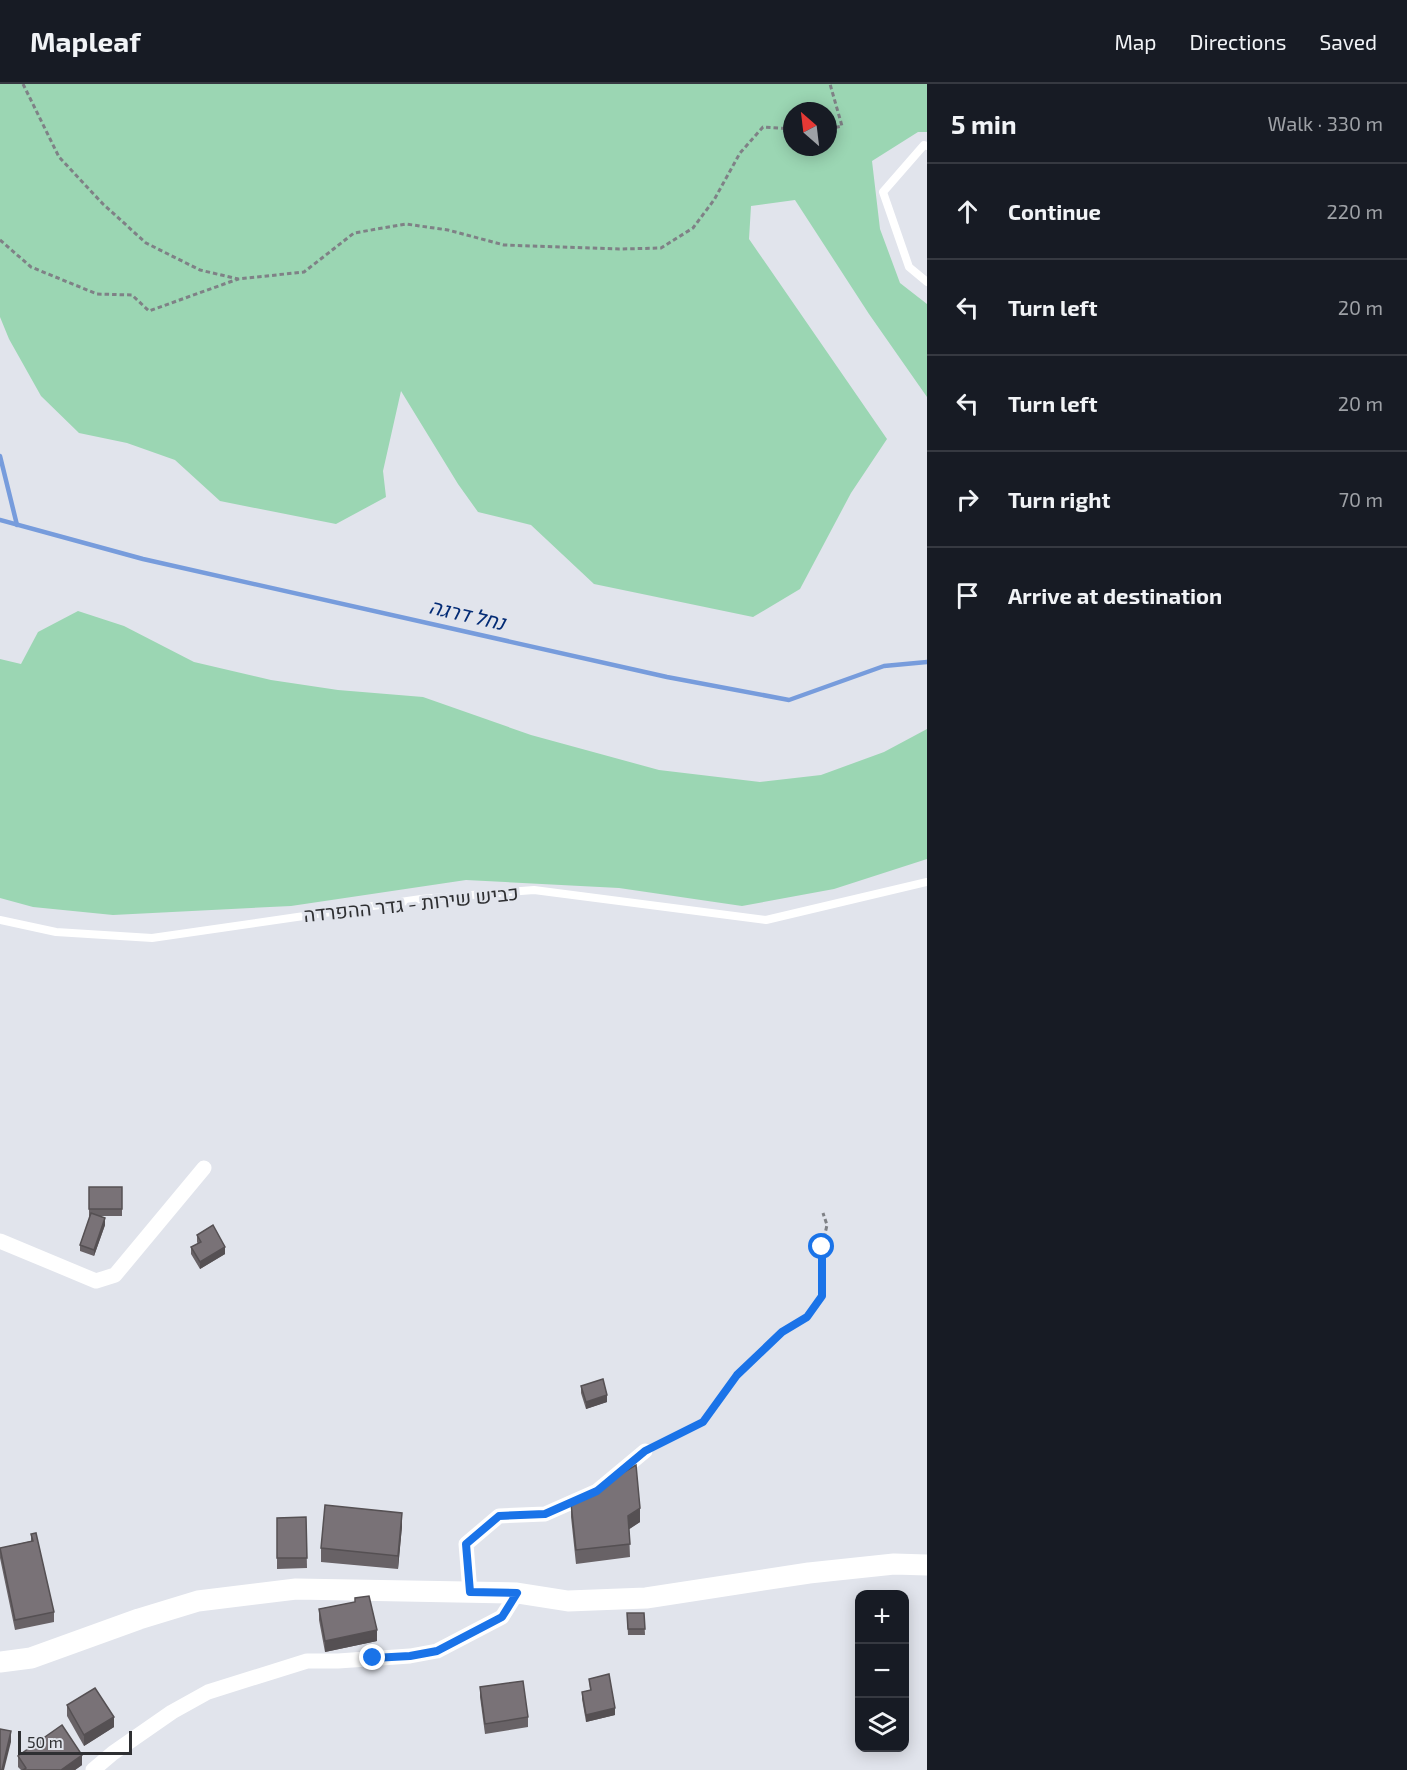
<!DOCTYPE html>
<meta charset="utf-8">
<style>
:root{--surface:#171b24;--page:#20242c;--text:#f1f3f6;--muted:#9ea1a6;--line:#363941}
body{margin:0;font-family:"Exo 2",Heebo,sans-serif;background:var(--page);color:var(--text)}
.controls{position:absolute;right:18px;bottom:18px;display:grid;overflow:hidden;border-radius:12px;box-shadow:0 3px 15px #0003}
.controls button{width:54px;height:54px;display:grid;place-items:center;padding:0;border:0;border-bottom:2px solid var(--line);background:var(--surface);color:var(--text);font:30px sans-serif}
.compass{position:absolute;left:783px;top:18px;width:54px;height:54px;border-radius:50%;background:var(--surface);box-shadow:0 3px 15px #0003;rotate:332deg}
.scale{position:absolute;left:18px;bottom:15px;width:114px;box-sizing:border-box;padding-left:6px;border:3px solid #2e2f32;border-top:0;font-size:16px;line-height:21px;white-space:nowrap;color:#2e2f32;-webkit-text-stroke:4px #e1e4ec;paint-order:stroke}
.stop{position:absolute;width:18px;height:18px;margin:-14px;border:4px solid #1a73e8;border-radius:50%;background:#fff}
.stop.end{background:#1a73e8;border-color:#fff;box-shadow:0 2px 6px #0008}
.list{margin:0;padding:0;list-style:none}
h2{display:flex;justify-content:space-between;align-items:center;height:78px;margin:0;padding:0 24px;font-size:26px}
h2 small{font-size:20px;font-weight:400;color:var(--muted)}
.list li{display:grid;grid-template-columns:39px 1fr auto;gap:18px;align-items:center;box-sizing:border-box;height:96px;padding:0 24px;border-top:2px solid var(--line)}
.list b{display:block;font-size:22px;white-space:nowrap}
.list em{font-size:20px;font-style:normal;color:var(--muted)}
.icon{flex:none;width:33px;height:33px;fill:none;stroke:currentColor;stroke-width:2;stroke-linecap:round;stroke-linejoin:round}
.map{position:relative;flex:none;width:927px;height:1686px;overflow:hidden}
header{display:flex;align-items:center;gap:36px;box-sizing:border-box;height:84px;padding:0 30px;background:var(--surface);border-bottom:2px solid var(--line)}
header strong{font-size:28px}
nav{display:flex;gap:33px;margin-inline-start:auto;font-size:21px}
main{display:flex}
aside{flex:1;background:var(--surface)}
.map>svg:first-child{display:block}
</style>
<header>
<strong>Mapleaf</strong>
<nav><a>Map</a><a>Directions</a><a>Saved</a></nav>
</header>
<main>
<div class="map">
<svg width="927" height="1686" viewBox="0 0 927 1686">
<rect width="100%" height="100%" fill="#e1e4ec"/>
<g fill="#9bd6b3" fill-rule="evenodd">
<path d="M 0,0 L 927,0 L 927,48 L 918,48 L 872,77 L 880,145 L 900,199 L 927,220 L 927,313 L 869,230 L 795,116 L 751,122 L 749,155 L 887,355 L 851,409 L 800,505 L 753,533 L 594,500 L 531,441 L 478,428 L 458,400 L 401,307 L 383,387 L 386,413 L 336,440 L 220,417 L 175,376 L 127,359 L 79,349 L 41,312 L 9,255 L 0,233 ZM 792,27 L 828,27 L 828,63 L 792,63 Z"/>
<path d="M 78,527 L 124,542 L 194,578 L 271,596 L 338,606 L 423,613 L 531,651 L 659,686 L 760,698 L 821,691 L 884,668 L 927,645 L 927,775 L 834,805 L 742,822 L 619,804 L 466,796 L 291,822 L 113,831 L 33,823 L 0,814 L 0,575 L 21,580 L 38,548 Z"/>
</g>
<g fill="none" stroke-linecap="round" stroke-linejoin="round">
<g stroke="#779cdc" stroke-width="4.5">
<path d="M 0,372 L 17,441"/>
<path d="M 0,436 L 143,475 L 667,593 L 789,616 L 884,582 L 927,578"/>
</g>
<g stroke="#7f8186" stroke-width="3" stroke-dasharray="4.5 3" stroke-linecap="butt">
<path d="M 23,0 L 59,73 L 103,120 L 146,159 L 200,186 L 238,195 L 304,188 L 354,149 L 406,140 L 448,146 L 504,161 L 619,165 L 661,164 L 693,144 L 714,116 L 740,69 L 763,43 L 792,45"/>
<path d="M 828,45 L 842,42 L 830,0"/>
<path d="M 0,156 L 31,183 L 97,210 L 132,211 L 149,227 L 238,195"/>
<path d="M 657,1361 L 703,1338 L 737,1291 L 782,1249 L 807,1233 L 822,1213 L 822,1163 L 827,1141 L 823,1129"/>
</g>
<g stroke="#fff" stroke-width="8">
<path d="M 927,62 L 924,61 L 883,108 L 909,183 L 927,198"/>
<path d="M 0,836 L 56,848 L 152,854 L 421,815 L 534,806 L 766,836 L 927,798"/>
</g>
<g stroke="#fff" stroke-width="15">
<path d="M 0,1157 L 96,1197 L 115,1191 L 204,1084"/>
<path d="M 470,1508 L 466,1460 L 499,1432 L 545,1430 L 597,1407 L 645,1367"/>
<path d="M 93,1686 L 113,1669 L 172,1628 L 208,1608 L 307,1577 L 338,1577 L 410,1572 L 437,1567 L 502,1533 L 517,1509"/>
</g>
<path stroke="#fff" stroke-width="21" d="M 0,1578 L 31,1574 L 139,1535 L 198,1517 L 296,1505 L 517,1509 L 568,1517 L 646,1514 L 809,1489 L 894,1480 L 927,1481"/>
</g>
<g fill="#686266">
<path d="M 89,1103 L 122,1103 L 122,1132 L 99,1132 L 105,1141 L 94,1172 L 80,1167 L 80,1161 L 90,1132 L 89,1132 Z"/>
<path d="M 197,1151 L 225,1170 L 200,1185 L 191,1170 L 191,1163 L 198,1160 L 197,1158 Z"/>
<path d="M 581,1302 L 607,1318 L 586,1325 L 581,1309 Z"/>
<path d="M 571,1419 L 640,1438 L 629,1445 L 630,1473 L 576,1480 L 571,1433 Z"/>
<path d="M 306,1433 L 307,1484 L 277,1485 L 277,1434 Z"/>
<path d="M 402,1442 L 398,1485 L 321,1478 L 321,1464 Z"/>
<path d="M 31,1450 L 54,1528 L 54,1538 L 15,1546 L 0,1474 L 0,1464 L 31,1457 Z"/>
<path d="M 355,1514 L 377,1557 L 325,1568 L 319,1536 L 319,1525 L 355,1518 Z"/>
<path d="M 627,1529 L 644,1529 L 645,1551 L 628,1551 Z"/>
<path d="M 589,1595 L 615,1631 L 586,1638 L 582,1615 L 582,1608 L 590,1606 Z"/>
<path d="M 480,1603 L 528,1633 L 528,1643 L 485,1650 L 480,1613 Z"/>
<path d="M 67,1621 L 114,1643 L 84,1662 L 67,1632 Z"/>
<path d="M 18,1672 L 82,1681 L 75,1686 L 21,1686 L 18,1683 Z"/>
</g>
<g fill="#555053">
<path d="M 105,1134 L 105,1141 L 94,1172 L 94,1166 Z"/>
<path d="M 225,1163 L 225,1170 L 200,1185 L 200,1178 Z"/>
<path d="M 607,1311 L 607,1318 L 586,1325 L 586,1318 Z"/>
<path d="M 640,1424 L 640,1438 L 628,1446 L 628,1432 Z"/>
<path d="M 402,1429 L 402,1442 L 398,1485 L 398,1472 Z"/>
<path d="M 377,1546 L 377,1557 L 325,1568 L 325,1557 Z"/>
<path d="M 615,1624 L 615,1631 L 586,1638 L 586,1631 Z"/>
<path d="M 114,1633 L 114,1643 L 84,1662 L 84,1651 Z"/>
<path d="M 11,1647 L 11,1658 L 4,1686 L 2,1686 Z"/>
<path d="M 82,1671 L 82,1681 L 75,1686 L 61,1686 Z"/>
</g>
<g fill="#797277" stroke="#555053" stroke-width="1.5">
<rect x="89" y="1103" width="33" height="22"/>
<path d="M 91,1129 L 105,1134 L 94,1166 L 80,1161 Z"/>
<path d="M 213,1141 L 225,1163 L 200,1178 L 191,1163 L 201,1158 L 197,1151 Z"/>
<path d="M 603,1295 L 607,1311 L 586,1318 L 581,1302 Z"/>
<path d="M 636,1381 L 640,1424 L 628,1432 L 630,1460 L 576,1466 L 571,1419 Z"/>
<path d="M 325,1421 L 402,1429 L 398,1472 L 321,1464 Z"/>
<path d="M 306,1433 L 307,1474 L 277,1474 L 277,1434 Z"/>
<path d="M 36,1449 L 54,1528 L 15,1536 L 0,1464 L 33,1457 L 31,1450 Z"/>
<path d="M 369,1512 L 377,1546 L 325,1557 L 319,1525 L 355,1518 L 355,1514 Z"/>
<path d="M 627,1529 L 644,1529 L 645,1545 L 628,1545 Z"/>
<path d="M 609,1590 L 615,1624 L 586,1631 L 582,1608 L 591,1606 L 589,1595 Z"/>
<path d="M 523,1597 L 528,1633 L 485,1640 L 480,1603 Z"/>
<path d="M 95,1604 L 114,1633 L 84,1651 L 67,1621 Z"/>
<path d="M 62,1641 L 82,1671 L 61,1686 L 23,1686 L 26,1684 L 18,1672 Z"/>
<path d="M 0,1645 L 11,1647 L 2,1686 L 0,1686 Z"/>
</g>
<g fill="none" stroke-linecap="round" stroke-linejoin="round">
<path stroke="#1a73e8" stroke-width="8" d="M 373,1574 L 410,1572 L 437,1567 L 502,1533 L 517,1509 L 470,1508 L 466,1460 L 499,1432 L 545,1430 L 597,1407 L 645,1367 L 703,1338 L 737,1291 L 782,1248 L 807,1233 L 822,1212 L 822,1163"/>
</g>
<g text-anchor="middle" stroke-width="6" stroke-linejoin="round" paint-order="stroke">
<g font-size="20" fill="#2e2f32" stroke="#e1e4ec">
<text transform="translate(411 820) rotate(-6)" y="7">כביש שירות - גדר ההפרדה</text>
</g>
<g font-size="21" font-style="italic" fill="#032b75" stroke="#e1e4ec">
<text transform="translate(467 531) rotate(13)" y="7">נחל דרגה</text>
</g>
</g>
</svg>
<div class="controls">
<button>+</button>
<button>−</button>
<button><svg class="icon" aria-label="layers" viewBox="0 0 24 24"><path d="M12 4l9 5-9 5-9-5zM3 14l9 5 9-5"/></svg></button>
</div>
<svg class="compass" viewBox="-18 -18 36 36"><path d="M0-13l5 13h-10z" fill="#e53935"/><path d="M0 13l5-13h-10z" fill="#9ea1a6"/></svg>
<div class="scale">50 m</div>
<div class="stop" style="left:822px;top:1163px"></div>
<div class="stop end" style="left:373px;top:1574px"></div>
</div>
<aside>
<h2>5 min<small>Walk · 330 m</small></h2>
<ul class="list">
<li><svg class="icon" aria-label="ahead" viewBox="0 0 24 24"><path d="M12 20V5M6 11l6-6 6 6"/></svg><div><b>Continue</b></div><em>220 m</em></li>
<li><svg class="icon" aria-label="left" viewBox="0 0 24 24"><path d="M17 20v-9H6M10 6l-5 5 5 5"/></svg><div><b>Turn left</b></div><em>20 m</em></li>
<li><svg class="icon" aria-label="left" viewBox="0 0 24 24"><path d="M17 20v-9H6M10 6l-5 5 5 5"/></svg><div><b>Turn left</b></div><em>20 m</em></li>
<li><svg class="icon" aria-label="right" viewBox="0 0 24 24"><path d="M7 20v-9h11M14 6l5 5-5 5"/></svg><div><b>Turn right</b></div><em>70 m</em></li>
<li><svg class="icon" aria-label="arrive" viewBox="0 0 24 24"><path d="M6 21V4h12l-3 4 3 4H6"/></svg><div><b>Arrive at destination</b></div></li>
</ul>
</aside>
</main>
